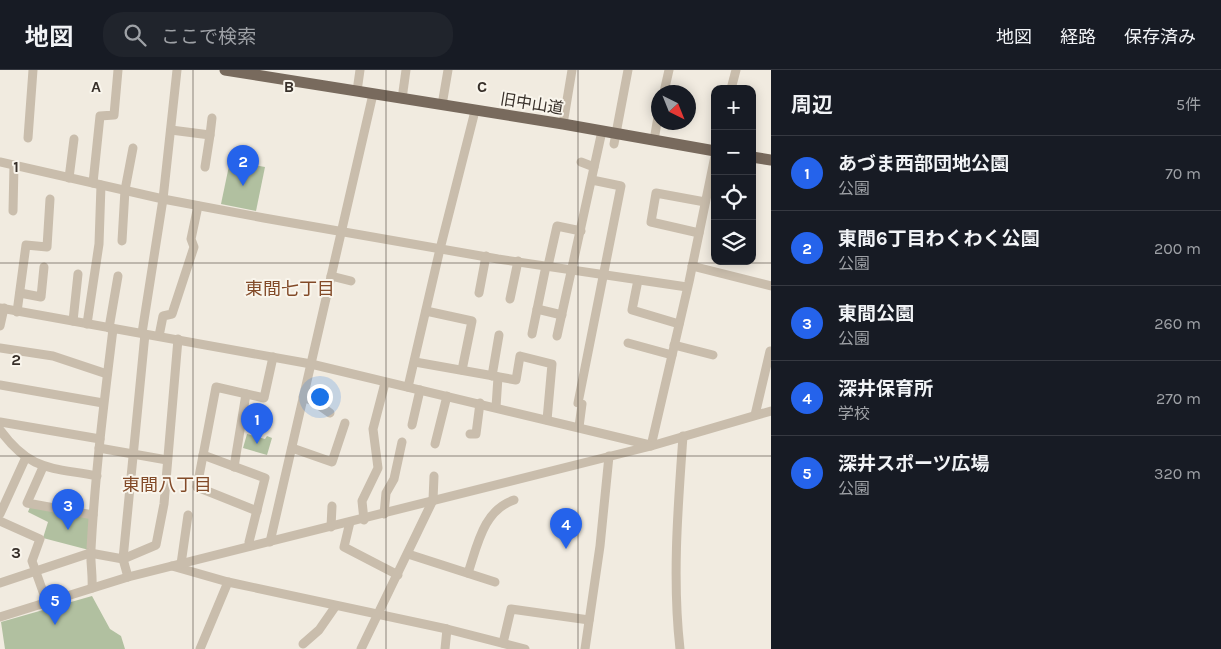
<!DOCTYPE html>
<html lang="ja">
<meta charset="utf-8">
<style>
:root{--surface:#171b24;--page:#20242c;--text:#f1f3f6;--muted:#9ea1a6;--line:#363941;--accent:#2563eb}
body{margin:0;font-family:Karla,"Noto Sans JP",sans-serif;background:var(--page);color:var(--text)}
.controls{position:absolute;right:15px;top:15px;display:grid;overflow:hidden;border-radius:10px;box-shadow:0 2px 12px #0003}
.controls button{width:45px;height:45px;display:grid;place-items:center;padding:0;border:0;border-bottom:1px solid var(--line);background:var(--surface);color:var(--text);font:25px sans-serif}
.compass{position:absolute;left:651px;top:15px;width:45px;height:45px;border-radius:50%;background:var(--surface);box-shadow:0 2px 12px #0003;rotate:137deg}
.you{position:absolute;left:319px;top:326px;width:18px;height:18px;margin:-12px;border:4px solid #fff;border-radius:50%;background:#1a73e8;box-shadow:0 0 0 8px #1a73e833}
.badge{display:grid;place-items:center;width:32px;height:32px;border-radius:50%;background:var(--accent);color:#fff;font-size:16px;font-weight:700}
.pin{position:absolute;translate:-50% -41px;filter:drop-shadow(0 1px 2px #0008)}
.pin::after{content:'';position:absolute;top:26px;width:18px;height:15px;background:inherit;clip-path:polygon(0 0,100% 0,50% 100%)}
.list{margin:0;padding:0;list-style:none}
h2{display:flex;justify-content:space-between;align-items:center;height:65px;margin:0;padding:0 20px;font-size:21px}
h2 small{font-size:16px;font-weight:400;color:var(--muted)}
.list li{display:grid;grid-template-columns:32px 1fr auto;gap:15px;align-items:center;box-sizing:border-box;height:75px;padding:0 20px;border-top:1px solid var(--line)}
.list b{display:block;font-size:19px;white-space:nowrap}
.list p{margin:0;font-size:16px;white-space:nowrap;color:var(--muted)}
.list em{font-size:16px;font-style:normal;color:var(--muted)}
.icon{flex:none;width:28px;height:28px;fill:none;stroke:currentColor;stroke-width:2;stroke-linecap:round;stroke-linejoin:round}
.map{position:relative;flex:none;width:771px;height:579px;overflow:hidden}
header{display:flex;align-items:center;gap:30px;box-sizing:border-box;height:70px;padding:0 25px;background:var(--surface);border-bottom:1px solid var(--line)}
header strong{font-size:24px}
nav{display:flex;gap:28px;margin-inline-start:auto;font-size:18px}
.search{width:350px;height:45px;background:var(--page);display:flex;align-items:center;gap:12px;box-sizing:border-box;padding:0 18px;border-radius:20px;color:var(--muted);font-size:19px}
main{display:flex}
aside{flex:1;background:var(--surface)}
.map>svg:first-child{display:block}
</style>
<header>
<strong>地図</strong>
<div class="search"><svg class="icon" aria-label="search" viewBox="0 0 24 24"><circle cx="10" cy="10" r="6"/><path d="M15 15l6 6"/></svg>ここで検索</div>
<nav><a>地図</a><a>経路</a><a>保存済み</a></nav>
</header>
<main>
<div class="map">
<svg width="771" height="579" viewBox="0 0 771 579">
<rect width="100%" height="100%" fill="#f1ebe0"/>
<g fill="#b1c0a0">
<path d="M 230,91 L 265,97 L 256,141 L 221,134 Z"/>
<path d="M 247,364 L 265,369 L 267,366 L 272,368 L 267,385 L 243,378 Z"/>
<path d="M 30,437 L 91,448 L 89,480 L 43,468 L 48,452 L 28,442 Z"/>
<path d="M 92,526 L 110,559 L 121,566 L 125,579 L 5,579 L 1,552 Z"/>
</g>
<g fill="none" stroke-linecap="round" stroke-linejoin="round">
<g stroke="#c9bdac" stroke-width="9">
<path d="M 731,19 L 736,0"/>
<path d="M 357,21 L 360,0"/>
<path d="M 664,22 L 669,0"/>
<path d="M 402,29 L 406,0"/>
<path d="M 442,35 L 448,0"/>
<path d="M 563,54 L 572,0"/>
<path d="M 171,60 L 210,65 L 205,97"/>
<path d="M 210,65 L 212,48"/>
<path d="M 28,68 L 33,0"/>
<path d="M 654,70 L 658,47"/>
<path d="M 614,74 L 628,0"/>
<path d="M 0,92 L 163,129 L 264,148 L 498,189 L 687,217"/>
<path d="M 581,92 L 594,97"/>
<path d="M 69,108 L 74,69"/>
<path d="M 93,113 L 100,46 L 114,45 L 118,0"/>
<path d="M 13,141 L 14,95"/>
<path d="M 699,163 L 651,152 L 656,123 L 705,132"/>
<path d="M 122,171 L 125,120 L 133,78"/>
<path d="M 548,196 L 557,156 L 581,161"/>
<path d="M 692,196 L 771,216"/>
<path d="M 331,206 L 351,211"/>
<path d="M 638,210 L 632,240 L 679,254"/>
<path d="M 20,223 L 41,227 L 44,197"/>
<path d="M 479,223 L 486,186"/>
<path d="M 510,229 L 518,191"/>
<path d="M 0,238 L 311,294 L 650,375"/>
<path d="M 537,239 L 562,245"/>
<path d="M 426,241 L 472,251 L 462,300"/>
<path d="M 17,242 L 26,175 L 47,177 L 50,129"/>
<path d="M 73,251 L 78,204"/>
<path d="M 87,254 L 99,174 L 101,115"/>
<path d="M 0,256 L 4,238"/>
<path d="M 109,258 L 118,206"/>
<path d="M 142,263 L 163,129 L 177,0"/>
<path d="M 532,264 L 546,196"/>
<path d="M 159,266 L 163,246 L 172,244 L 194,177 L 191,169 L 198,136"/>
<path d="M 557,266 L 602,61"/>
<path d="M 628,273 L 672,285"/>
<path d="M 674,275 L 713,285"/>
<path d="M 0,278 L 53,286 L 107,304"/>
<path d="M 415,292 L 516,310 L 520,286 L 552,294 L 547,350"/>
<path d="M 492,306 L 499,265"/>
<path d="M 0,315 L 103,333"/>
<path d="M 408,317 L 440,179 L 475,41"/>
<path d="M 303,327 L 313,331 L 330,343"/>
<path d="M 496,337 L 498,307"/>
<path d="M 755,345 L 770,281"/>
<path d="M 0,352 L 100,369"/>
<path d="M 412,355 L 420,320"/>
<path d="M 579,357 L 582,334 L 578,333 L 621,116 L 592,110"/>
<path d="M 0,360 C 31,402 51,397 97,406"/>
<path d="M 470,364 L 476,364 L 480,333"/>
<path d="M 435,374 L 447,326"/>
<path d="M 651,376 L 689,212 L 715,86"/>
<path d="M 99,378 L 167,390"/>
<path d="M 292,378 L 332,392 L 345,353"/>
<path d="M 203,385 L 265,408 L 249,472 L 250,476"/>
<path d="M 43,397 L 27,433 L 93,445"/>
<path d="M 234,397 L 246,324"/>
<path d="M 257,441 L 197,417 L 216,317 L 264,328 L 273,287"/>
<path d="M 0,444 L 26,387"/>
<path d="M 384,444 L 386,423 L 394,409 L 402,372"/>
<path d="M 364,450 L 362,431 L 378,398 L 373,359 L 385,313"/>
<path d="M 0,451 L 40,469 L 32,491 L 47,533"/>
<path d="M 350,452 L 344,477 L 398,505"/>
<path d="M 331,457 L 332,436"/>
<path d="M 270,472 L 373,24"/>
<path d="M 408,484 L 495,512"/>
<path d="M 181,494 L 188,445"/>
<path d="M 172,496 L 228,512 L 447,559 L 525,579"/>
<path d="M 468,503 C 477,477 483,440 514,430"/>
<path d="M 128,507 L 123,489 L 145,264"/>
<path d="M 0,513 L 90,483 L 123,489 L 156,475 L 164,434 L 178,269"/>
<path d="M 92,518 C 93,505 90,492 91,479 C 95,405 104,332 113,259"/>
<path d="M 0,547 L 128,507 L 651,376 L 771,341"/>
<path d="M 503,573 L 511,539 L 589,550"/>
<path d="M 303,574 L 319,560 L 335,537"/>
<path d="M 200,579 L 228,512"/>
<path d="M 361,579 L 433,430 L 434,406"/>
<path d="M 445,579 L 447,559"/>
<path d="M 585,579 L 600,476 L 609,386"/>
<path d="M 680,579 C 672,509 678,436 683,366"/>
</g>
<g stroke="#786a5d" stroke-width="11">
<path d="M 225,0 L 563,54 L 715,81"/>
<path d="M 752,87 L 771,90"/>
</g>
</g>
<path fill="none" stroke="#38302a" stroke-width="1" stroke-opacity="0.55" d="M 193,0 L 193,579M 386,0 L 386,579M 578,0 L 578,579M 0,193 L 771,193M 0,386 L 771,386"/>
<g text-anchor="middle" stroke-width="4" stroke-linejoin="round" paint-order="stroke">
<g font-size="16" fill="#38302a" stroke="#f9f5ec">
<text transform="translate(532 33) rotate(9)" y="6">旧中山道</text>
</g>
<g font-size="18" fill="#824a28" stroke="#f9f5ec">
<text x="290" y="225">東間七丁目</text>
<text x="167" y="421">東間八丁目</text>
</g>
</g>
<g font-size="16" text-anchor="middle" font-weight="bold" fill="#38302a" stroke="#f9f5ec" stroke-width="4" stroke-linejoin="round" paint-order="stroke">
<text x="96" y="22">A</text>
<text x="289" y="22">B</text>
<text x="482" y="22">C</text>
<text x="16" y="102">1</text>
<text x="16" y="295">2</text>
<text x="16" y="488">3</text>
</g>
</svg>
<div class="controls">
<button>+</button>
<button>−</button>
<button><svg class="icon" aria-label="locate" viewBox="0 0 24 24"><circle cx="12" cy="12" r="6"/><path d="M12 2v4M12 18v4M2 12h4M18 12h4"/></svg></button>
<button><svg class="icon" aria-label="layers" viewBox="0 0 24 24"><path d="M12 4l9 5-9 5-9-5zM3 14l9 5 9-5"/></svg></button>
</div>
<svg class="compass" viewBox="-18 -18 36 36"><path d="M0-13l5 13h-10z" fill="#e53935"/><path d="M0 13l5-13h-10z" fill="#9ea1a6"/></svg>
<div class="you"></div>
<div class="pin badge" style="left:257px;top:374px">1</div>
<div class="pin badge" style="left:243px;top:116px">2</div>
<div class="pin badge" style="left:68px;top:460px">3</div>
<div class="pin badge" style="left:566px;top:479px">4</div>
<div class="pin badge" style="left:55px;top:555px">5</div>
</div>
<aside>
<h2>周辺<small>5件</small></h2>
<ul class="list">
<li><span class="badge">1</span><div><b>あづま西部団地公園</b><p>公園</p></div><em>70 m</em></li>
<li><span class="badge">2</span><div><b>東間6丁目わくわく公園</b><p>公園</p></div><em>200 m</em></li>
<li><span class="badge">3</span><div><b>東間公園</b><p>公園</p></div><em>260 m</em></li>
<li><span class="badge">4</span><div><b>深井保育所</b><p>学校</p></div><em>270 m</em></li>
<li><span class="badge">5</span><div><b>深井スポーツ広場</b><p>公園</p></div><em>320 m</em></li>
</ul>
</aside>
</main>
